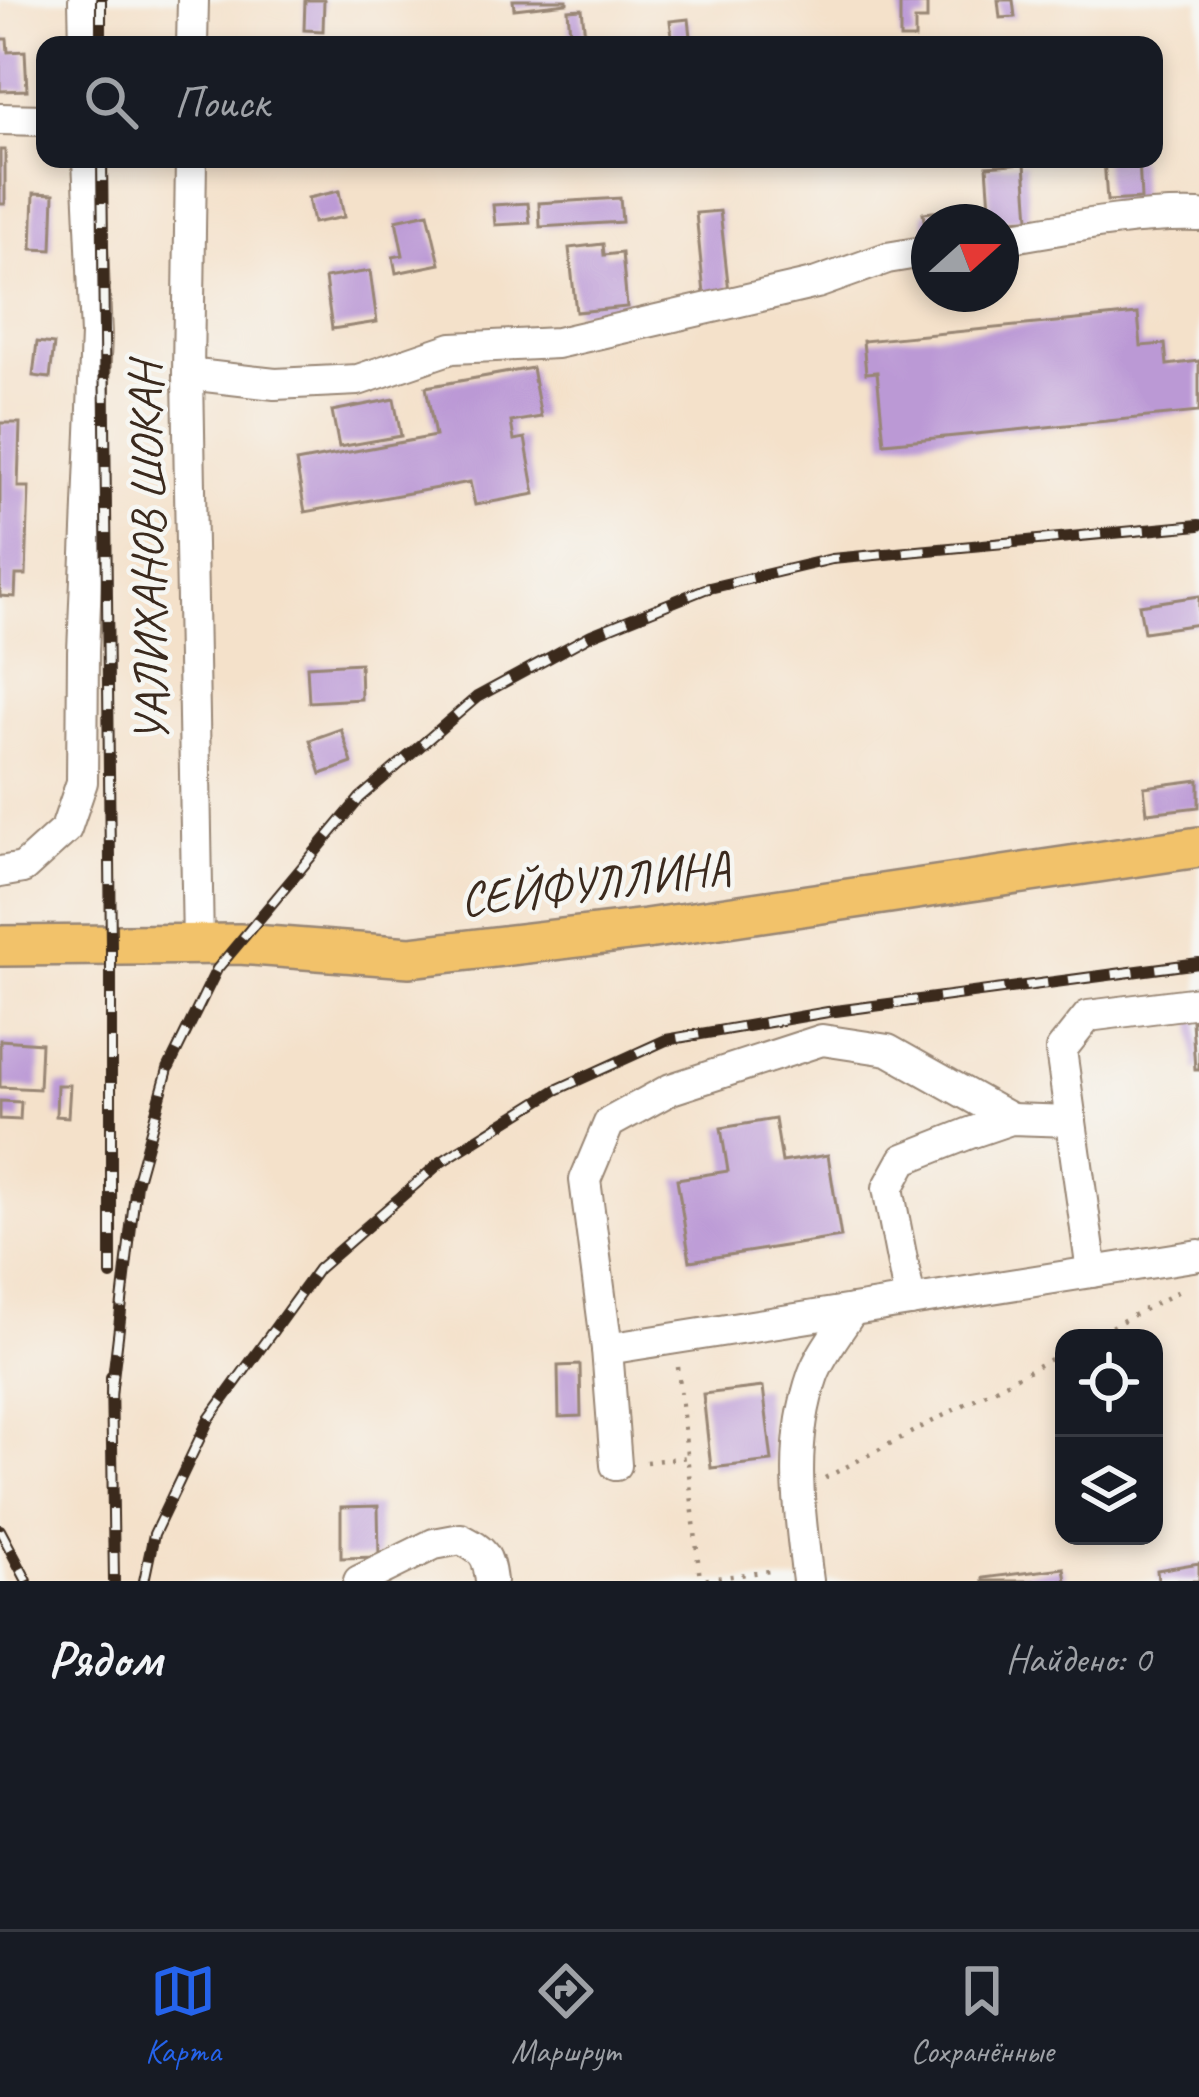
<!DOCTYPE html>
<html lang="ru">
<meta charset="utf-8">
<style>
:root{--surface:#171b24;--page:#20242c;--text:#f1f3f6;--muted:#9ea1a6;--line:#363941;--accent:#2563eb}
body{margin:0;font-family:Caveat,sans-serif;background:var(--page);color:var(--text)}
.controls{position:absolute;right:36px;bottom:36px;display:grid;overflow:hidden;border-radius:24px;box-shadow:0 6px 18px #0003}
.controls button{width:108px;height:108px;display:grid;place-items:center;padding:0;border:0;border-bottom:3px solid var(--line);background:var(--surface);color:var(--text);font:60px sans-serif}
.compass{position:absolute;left:911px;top:204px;width:108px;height:108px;border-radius:50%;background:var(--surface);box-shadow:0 6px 18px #0003;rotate:69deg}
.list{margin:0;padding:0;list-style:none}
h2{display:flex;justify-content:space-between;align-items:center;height:156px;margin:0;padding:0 48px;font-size:51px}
h2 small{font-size:39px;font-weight:400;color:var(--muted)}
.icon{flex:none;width:66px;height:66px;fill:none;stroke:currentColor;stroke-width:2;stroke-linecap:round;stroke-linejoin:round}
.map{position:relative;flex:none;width:1199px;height:1581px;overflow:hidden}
.search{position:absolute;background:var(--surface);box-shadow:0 6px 18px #0003;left:36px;right:36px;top:36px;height:132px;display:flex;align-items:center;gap:30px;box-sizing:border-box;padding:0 42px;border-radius:24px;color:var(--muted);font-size:45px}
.sheet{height:348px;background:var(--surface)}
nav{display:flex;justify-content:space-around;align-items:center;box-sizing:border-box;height:168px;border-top:3px solid var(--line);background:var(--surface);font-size:33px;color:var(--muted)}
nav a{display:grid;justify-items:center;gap:6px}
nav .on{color:var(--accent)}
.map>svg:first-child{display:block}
</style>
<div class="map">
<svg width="1199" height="1581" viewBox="0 0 1199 1581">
<rect width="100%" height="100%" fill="#f6f6f2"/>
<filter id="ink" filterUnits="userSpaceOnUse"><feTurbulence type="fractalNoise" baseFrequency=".00833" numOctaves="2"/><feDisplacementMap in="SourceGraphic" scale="24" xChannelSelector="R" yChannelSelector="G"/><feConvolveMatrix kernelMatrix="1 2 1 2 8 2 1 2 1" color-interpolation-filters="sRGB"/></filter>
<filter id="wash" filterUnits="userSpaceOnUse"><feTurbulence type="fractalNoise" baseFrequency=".004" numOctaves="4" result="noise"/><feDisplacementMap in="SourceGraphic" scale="48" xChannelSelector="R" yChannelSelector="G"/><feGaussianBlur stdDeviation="2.7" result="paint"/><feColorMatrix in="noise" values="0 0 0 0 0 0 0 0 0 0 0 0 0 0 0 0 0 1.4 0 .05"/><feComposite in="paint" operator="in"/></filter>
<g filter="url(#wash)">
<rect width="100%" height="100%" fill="#f4e1ca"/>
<g id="blocks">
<g fill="#bb99d5">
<path d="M 305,0 L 324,0 L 323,31 L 304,30 Z"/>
<path d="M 513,0 L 567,0 L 567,3 L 514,9 Z"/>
<path d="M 998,0 L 1013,0 L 1015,17 L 1000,18 Z"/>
<path d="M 900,4 L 927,4 L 927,20 L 915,20 L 915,39 L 900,39 Z"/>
<path d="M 582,9 L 586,45 L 571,45 L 568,10 Z"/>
<path d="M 689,19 L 692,45 L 673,45 L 670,21 Z"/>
<path d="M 0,39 L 7,39 L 8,52 L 25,51 L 27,90 L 0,91 Z"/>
<rect x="0" y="150" width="5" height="54"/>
<path d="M 1104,159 L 1139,159 L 1141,199 L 1107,201 Z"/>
<path d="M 1025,163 L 1029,219 L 991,221 L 987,166 Z"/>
<path d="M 339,191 L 344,217 L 313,223 L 308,198 Z"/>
<path d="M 34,193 L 54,194 L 52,250 L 32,249 Z"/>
<path d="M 620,198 L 622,222 L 540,227 L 539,203 Z"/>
<path d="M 528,203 L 530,223 L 495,225 L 493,205 Z"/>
<path d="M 720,211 L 729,292 L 704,294 L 696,213 Z"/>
<path d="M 942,211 L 943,222 L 929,222 L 929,236 L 926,236 L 923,213 Z"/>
<path d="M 428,213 L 440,264 L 396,273 L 393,257 L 403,255 L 396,220 Z"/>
<path d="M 603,244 L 604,255 L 622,253 L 627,307 L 576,312 L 569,248 Z"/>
<path d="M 370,271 L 377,322 L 332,329 L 325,278 Z"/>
<path d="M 1138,314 L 1141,346 L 1165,344 L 1167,365 L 1199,361 L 1199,412 L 884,443 L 877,372 L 866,373 L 863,341 Z"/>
<path d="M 37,342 L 54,344 L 50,378 L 33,376 Z"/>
<path d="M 532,368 L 541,417 L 511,422 L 514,440 L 525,438 L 535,494 L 475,505 L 470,482 L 305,512 L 296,462 L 435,436 L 426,387 Z"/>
<path d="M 394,399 L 401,436 L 339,447 L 332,411 Z"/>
<path d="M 0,423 L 20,423 L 18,487 L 29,487 L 26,575 L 16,575 L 15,597 L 0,596 Z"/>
<path d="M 1199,596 L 1199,624 L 1144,632 L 1139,605 Z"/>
<path d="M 360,663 L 361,699 L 309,702 L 307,666 Z"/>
<path d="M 341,729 L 352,763 L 321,774 L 310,740 Z"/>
<path d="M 1199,780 L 1199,807 L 1147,813 L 1144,787 Z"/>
<path d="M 1199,1020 L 1199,1070 L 1195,1070 L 1192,1021 Z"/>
<path d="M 0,1040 L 41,1043 L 39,1089 L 0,1087 Z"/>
<path d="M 57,1085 L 70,1085 L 68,1117 L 56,1116 Z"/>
<path d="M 0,1101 L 21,1102 L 20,1120 L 0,1119 Z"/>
<path d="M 775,1119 L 782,1162 L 828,1155 L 841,1237 L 690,1261 L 677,1179 L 728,1171 L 721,1128 Z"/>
<path d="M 580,1365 L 581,1416 L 559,1417 L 558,1366 Z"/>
<path d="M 763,1387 L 772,1461 L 711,1468 L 703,1394 Z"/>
<path d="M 378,1506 L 379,1557 L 341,1558 L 341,1507 Z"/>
<path d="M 1199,1563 L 1199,1581 L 1158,1581 L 1157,1570 Z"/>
<path d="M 1064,1568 L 1066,1581 L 983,1581 L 983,1578 Z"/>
</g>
</g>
</g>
<g filter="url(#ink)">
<use href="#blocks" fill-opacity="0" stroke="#988674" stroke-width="3"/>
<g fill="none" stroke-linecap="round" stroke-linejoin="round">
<g stroke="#988674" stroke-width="34">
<g id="minor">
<path d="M 84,0 L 85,45"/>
<path d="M 192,45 L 193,0"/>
<path d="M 0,119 L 45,120"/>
<path d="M 191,159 L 188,374 L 198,945"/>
<path d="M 1001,239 C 1067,228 1132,214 1199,216"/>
<path d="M 188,374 L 275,384 L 358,380 L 452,348 L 557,343 L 817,283 L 887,258 L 929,251"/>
<path d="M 0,872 L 23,868 L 66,829 L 82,782 L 83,652 L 96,335 L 88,159"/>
<path d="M 1092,1272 L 1061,1050 L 1088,1016 L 1199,1002"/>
<path d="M 910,1301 L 888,1188 L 904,1159 L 970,1133 L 1011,1119 L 1071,1121"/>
<path d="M 607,1349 L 1199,1255"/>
<path d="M 616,1465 L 607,1349 L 585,1180 L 609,1123 L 671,1089 L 822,1040 L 888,1050 L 1011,1119"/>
<path d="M 359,1581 L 434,1544 L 461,1539 C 484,1551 488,1555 491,1581"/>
<path d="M 808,1581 C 799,1510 789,1444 813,1375 C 821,1353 839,1331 852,1310"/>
</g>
</g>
<g stroke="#988674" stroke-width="44">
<path id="major" d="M 0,946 L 239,944 L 410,957 L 646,929 L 1199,847"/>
</g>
<g stroke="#988674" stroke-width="4.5" stroke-dasharray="3 9" stroke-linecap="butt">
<path d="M 1090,1338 L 1183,1289"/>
<path d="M 678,1367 L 700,1580"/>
<path d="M 646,1462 L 688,1457"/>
<path d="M 825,1478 L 1064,1352"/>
<path d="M 694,1581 L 777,1570"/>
</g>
<use href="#minor" stroke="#fff" stroke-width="30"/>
<use href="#major" stroke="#f2c26a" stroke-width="39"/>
<g stroke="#3b2a1e" stroke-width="12">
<g id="rail">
<path d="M 101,0 L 101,45"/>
<path d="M 102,159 L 111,947 L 111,1275"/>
<path d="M 111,1377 L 114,1581"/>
<path d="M 111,1395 L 136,1184 L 168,1069 L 217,969 L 360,798 L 477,697 L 591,635 L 705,589 L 832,559 L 1199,525"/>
<path d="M 0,1530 L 27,1581"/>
<path d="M 144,1581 L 154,1534 L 209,1419 L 318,1269 L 441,1162 L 556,1090 L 666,1040 L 828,1012 L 1199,963"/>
</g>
</g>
<use href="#rail" stroke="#f6f6f2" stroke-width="8" stroke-dasharray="22" stroke-linecap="butt"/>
</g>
</g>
<g text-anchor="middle" stroke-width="9" stroke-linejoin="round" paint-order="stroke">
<g font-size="48" fill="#3b2a1e" stroke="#f6f6f2">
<text transform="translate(147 553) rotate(-91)" y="17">УАЛИХАНОВ ШОКАН</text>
<text transform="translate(595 882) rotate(-7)" y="17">СЕЙФУЛЛИНА</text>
</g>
</g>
</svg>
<div class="controls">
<button><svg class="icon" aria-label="locate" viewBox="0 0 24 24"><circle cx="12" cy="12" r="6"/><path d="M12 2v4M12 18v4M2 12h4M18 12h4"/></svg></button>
<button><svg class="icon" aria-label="layers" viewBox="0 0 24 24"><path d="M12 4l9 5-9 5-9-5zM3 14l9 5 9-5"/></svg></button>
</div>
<svg class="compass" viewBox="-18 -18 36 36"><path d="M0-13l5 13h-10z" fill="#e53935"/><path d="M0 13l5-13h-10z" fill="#9ea1a6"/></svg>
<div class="search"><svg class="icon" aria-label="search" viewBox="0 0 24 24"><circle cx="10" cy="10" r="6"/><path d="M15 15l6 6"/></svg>Поиск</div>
</div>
<section class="sheet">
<h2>Рядом<small>Найдено: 0</small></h2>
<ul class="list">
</ul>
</section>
<nav>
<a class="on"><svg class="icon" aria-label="map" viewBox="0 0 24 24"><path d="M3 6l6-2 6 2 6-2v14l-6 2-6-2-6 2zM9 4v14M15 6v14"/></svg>Карта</a>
<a><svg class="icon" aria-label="directions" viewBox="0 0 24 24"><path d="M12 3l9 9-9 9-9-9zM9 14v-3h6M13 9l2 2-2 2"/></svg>Маршрут</a>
<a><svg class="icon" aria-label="saved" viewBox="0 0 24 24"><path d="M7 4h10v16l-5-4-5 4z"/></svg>Сохранённые</a>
</nav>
